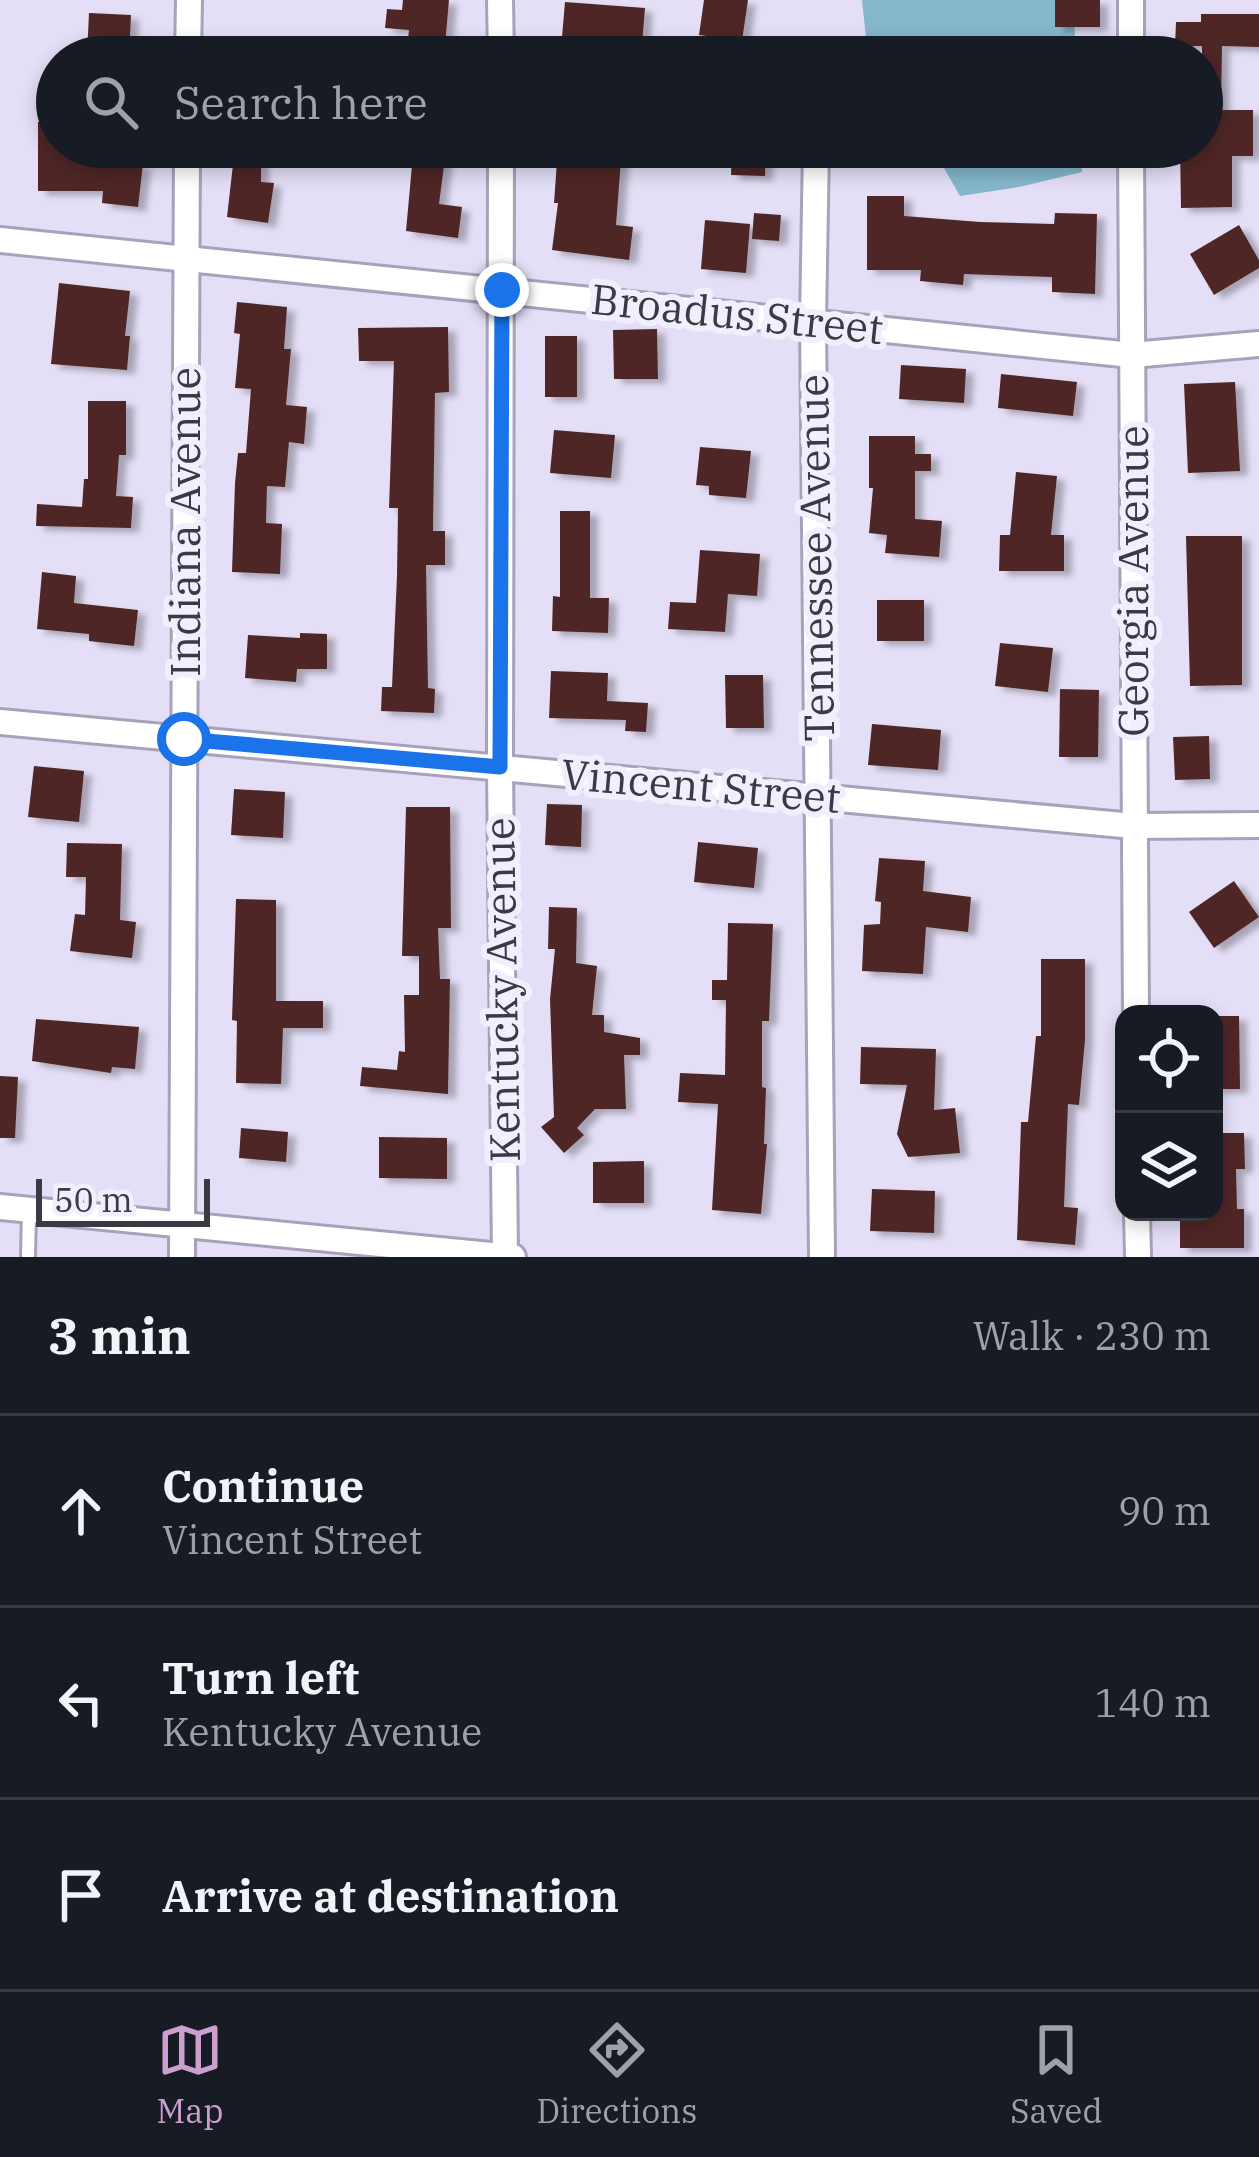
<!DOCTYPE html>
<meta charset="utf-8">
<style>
:root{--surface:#171b24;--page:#242831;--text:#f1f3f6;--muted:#9ea1a6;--line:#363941;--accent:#cd9fce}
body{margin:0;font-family:"IBM Plex Serif",serif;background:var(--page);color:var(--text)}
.controls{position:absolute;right:36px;bottom:36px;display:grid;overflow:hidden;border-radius:24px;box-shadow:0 6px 18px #0003}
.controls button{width:108px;height:108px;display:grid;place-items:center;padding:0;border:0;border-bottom:3px solid var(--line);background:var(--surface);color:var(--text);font:60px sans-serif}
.scale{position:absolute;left:36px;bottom:30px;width:174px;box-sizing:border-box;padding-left:12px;border:6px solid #3b3942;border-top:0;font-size:33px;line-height:42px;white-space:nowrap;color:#3b3942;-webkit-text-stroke:9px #f1eefd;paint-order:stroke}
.stop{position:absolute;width:36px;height:36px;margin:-27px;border:9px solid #1a73e8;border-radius:50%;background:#fff}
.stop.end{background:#1a73e8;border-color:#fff;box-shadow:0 3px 12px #0008}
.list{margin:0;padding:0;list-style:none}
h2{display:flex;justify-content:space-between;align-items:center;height:156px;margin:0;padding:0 48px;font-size:51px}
h2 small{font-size:39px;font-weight:400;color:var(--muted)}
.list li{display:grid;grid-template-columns:78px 1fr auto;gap:36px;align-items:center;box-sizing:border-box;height:192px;padding:0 48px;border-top:3px solid var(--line)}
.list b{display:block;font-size:45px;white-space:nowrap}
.list p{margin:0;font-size:39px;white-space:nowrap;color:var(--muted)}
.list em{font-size:39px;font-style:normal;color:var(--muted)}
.icon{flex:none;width:66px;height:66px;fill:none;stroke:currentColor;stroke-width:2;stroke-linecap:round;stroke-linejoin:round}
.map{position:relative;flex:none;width:1259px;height:1257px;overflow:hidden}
.search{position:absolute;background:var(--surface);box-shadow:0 6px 18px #0003;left:36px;right:36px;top:36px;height:132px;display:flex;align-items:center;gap:30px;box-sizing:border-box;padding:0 42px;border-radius:66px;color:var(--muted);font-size:45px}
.sheet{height:732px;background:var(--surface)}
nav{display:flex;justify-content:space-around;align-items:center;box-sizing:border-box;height:168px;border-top:3px solid var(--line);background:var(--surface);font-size:33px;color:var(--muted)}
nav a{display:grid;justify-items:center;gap:6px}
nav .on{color:var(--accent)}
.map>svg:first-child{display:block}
</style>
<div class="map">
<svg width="1259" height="1257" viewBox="0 0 1259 1257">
<defs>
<filter id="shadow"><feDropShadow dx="8" dy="4.5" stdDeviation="3" flood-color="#0004"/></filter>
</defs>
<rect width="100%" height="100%" fill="#e4dff7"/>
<g fill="#85b7cc">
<path d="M 862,0 L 1073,0 L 1076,57 L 868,57 Z"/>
<path d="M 932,147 L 1081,147 L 1082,172 L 1019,187 L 960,196 Z"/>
</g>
<g fill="#502726" filter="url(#shadow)">
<path d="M 403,0 L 449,0 L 444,57 L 406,57 L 409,30 L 385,28 L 387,9 L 402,10 Z"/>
<path d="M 704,0 L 748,0 L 742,41 L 699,35 Z"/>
<rect x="1055" y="0" width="45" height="27"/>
<path d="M 565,2 L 645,8 L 642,44 L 562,37 Z"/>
<path d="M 89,13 L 131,15 L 129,57 L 87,55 Z"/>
<path d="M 1201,14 L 1259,14 L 1259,47 L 1222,46 L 1221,110 L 1253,110 L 1253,156 L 1232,156 L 1232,207 L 1181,208 L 1180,147 L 1202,147 L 1202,46 L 1175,46 L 1176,22 L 1201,22 Z"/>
<path d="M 38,122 L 57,122 L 57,147 L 75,147 L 75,156 L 143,164 L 138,207 L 102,203 L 103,191 L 38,191 Z"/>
<path d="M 235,147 L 261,147 L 261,182 L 274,183 L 268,223 L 227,217 Z"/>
<path d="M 558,147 L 622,147 L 616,225 L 633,227 L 629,260 L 552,250 L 558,203 L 554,203 Z"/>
<path d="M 732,147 L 766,147 L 765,176 L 731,175 Z"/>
<path d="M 413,154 L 445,158 L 439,204 L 462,207 L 458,238 L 406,231 Z"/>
<path d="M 867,196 L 904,196 L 904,216 L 980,222 L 1054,224 L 1055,213 L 1097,214 L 1095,294 L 1052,292 L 1052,277 L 964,274 L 963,285 L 920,281 L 921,270 L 867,270 Z"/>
<path d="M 754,213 L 781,215 L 779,241 L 752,239 Z"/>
<path d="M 705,220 L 750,224 L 746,273 L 701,269 Z"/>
<path d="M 1239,225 L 1259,260 L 1259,268 L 1214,295 L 1190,254 Z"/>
<path d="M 59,283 L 130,291 L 125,336 L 130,336 L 127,370 L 51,364 Z"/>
<path d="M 237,302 L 287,307 L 284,349 L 291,349 L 286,405 L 307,407 L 304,444 L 289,442 L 285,487 L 267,486 L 266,523 L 282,524 L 280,574 L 232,572 L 235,483 L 238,453 L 246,453 L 251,389 L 235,388 L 240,334 L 234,333 Z"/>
<path d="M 448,327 L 449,392 L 435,393 L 433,531 L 445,531 L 445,565 L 426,565 L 428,688 L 435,689 L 434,713 L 381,711 L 382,687 L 392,687 L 397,576 L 398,508 L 389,508 L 394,361 L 359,361 L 358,328 Z"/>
<path d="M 657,329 L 658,379 L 614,379 L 613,330 Z"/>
<rect x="545" y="336" width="32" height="61"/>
<path d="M 901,365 L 966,369 L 964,403 L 899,399 Z"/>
<path d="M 1001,374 L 1077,382 L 1073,416 L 998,408 Z"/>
<path d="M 1235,382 L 1240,471 L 1188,473 L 1184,384 Z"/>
<path d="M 88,401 L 126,401 L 126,455 L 119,455 L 116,496 L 133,497 L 131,528 L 36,526 L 37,504 L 82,507 L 84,479 L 88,479 Z"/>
<path d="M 554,430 L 615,435 L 611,478 L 550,473 Z"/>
<path d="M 869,436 L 915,436 L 915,454 L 931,454 L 931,471 L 915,471 L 915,519 L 942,521 L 939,557 L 885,553 L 887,535 L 869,533 L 873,488 L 869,488 Z"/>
<path d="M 700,447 L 751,451 L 746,498 L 709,495 L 709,486 L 696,485 Z"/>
<path d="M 1016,472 L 1057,476 L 1051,535 L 1064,535 L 1064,571 L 999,571 L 1000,535 L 1010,535 Z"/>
<path d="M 560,511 L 590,511 L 590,598 L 609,598 L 608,633 L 552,631 L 553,596 L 560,597 Z"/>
<path d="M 1186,536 L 1242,536 L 1242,685 L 1190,686 Z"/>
<path d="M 700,550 L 760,554 L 757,596 L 728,594 L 725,632 L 668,629 L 670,602 L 696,603 Z"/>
<path d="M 42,572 L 76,576 L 74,603 L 138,610 L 134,646 L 89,641 L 89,634 L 37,629 Z"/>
<rect x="877" y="600" width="47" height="41"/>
<path d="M 300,633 L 327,634 L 327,669 L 297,669 L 296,682 L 245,678 L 248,635 L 300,638 Z"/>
<path d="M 1000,643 L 1053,648 L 1048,692 L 995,686 Z"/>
<path d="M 551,671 L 608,673 L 607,701 L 648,703 L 646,732 L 625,731 L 626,720 L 549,718 Z"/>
<path d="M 725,675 L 763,675 L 764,728 L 726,728 Z"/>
<path d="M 1060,689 L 1099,690 L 1098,757 L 1059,757 Z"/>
<path d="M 872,724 L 941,730 L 938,770 L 868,765 Z"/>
<path d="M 1209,736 L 1210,779 L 1175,780 L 1173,737 Z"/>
<path d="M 34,766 L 84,771 L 79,822 L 28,817 Z"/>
<path d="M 234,789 L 285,792 L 283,838 L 231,835 Z"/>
<path d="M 547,804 L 582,805 L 581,847 L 545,845 Z"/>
<path d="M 406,807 L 450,807 L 451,928 L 438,928 L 440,979 L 450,979 L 448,1094 L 360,1086 L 362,1067 L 397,1070 L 399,1051 L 405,1052 L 404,995 L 419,995 L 419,956 L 402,956 Z"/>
<path d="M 698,842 L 758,848 L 754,888 L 694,882 Z"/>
<path d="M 67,843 L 122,844 L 120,920 L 136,922 L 132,958 L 70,951 L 75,914 L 85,915 L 86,877 L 66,877 Z"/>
<path d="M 879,858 L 925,861 L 923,891 L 971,897 L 968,932 L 926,927 L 923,974 L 862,971 L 864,925 L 880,924 L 881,902 L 875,901 Z"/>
<path d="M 1234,881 L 1259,917 L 1214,948 L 1189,912 Z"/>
<path d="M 236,899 L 276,900 L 276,1001 L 323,1001 L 323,1028 L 283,1028 L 281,1084 L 236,1083 L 237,1021 L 232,1020 Z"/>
<path d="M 549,907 L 577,908 L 576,963 L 597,966 L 592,1015 L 604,1015 L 604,1032 L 640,1038 L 640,1055 L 624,1055 L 626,1109 L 595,1109 L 577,1128 L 584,1135 L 564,1153 L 541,1127 L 554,1117 L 550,999 L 555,949 L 548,949 Z"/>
<path d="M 728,923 L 773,924 L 769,1021 L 762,1021 L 762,1087 L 766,1088 L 764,1144 L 767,1144 L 761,1214 L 712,1210 L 718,1104 L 678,1102 L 680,1073 L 725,1075 L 726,1000 L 712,1000 L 712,980 L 727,980 Z"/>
<path d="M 1041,959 L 1085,959 L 1085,1040 L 1079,1105 L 1068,1104 L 1064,1207 L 1078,1208 L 1075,1245 L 1017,1240 L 1021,1122 L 1028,1122 L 1036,1036 L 1041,1036 Z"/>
<path d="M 1214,1016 L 1239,1016 L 1240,1089 L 1214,1089 Z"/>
<path d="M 36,1019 L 139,1027 L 135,1069 L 112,1067 L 111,1073 L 32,1061 Z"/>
<path d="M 861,1047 L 936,1049 L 934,1110 L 955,1108 L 960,1153 L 908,1157 L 897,1134 L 907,1085 L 860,1084 Z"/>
<path d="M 0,1076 L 18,1077 L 15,1138 L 0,1138 Z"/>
<path d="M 241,1128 L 288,1132 L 286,1162 L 239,1158 Z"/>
<path d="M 1214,1133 L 1244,1133 L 1245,1169 L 1236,1169 L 1237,1209 L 1244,1209 L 1244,1248 L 1180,1248 L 1180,1212 L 1214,1212 Z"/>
<path d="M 379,1137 L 447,1138 L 447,1179 L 379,1178 Z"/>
<path d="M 644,1161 L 644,1203 L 593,1203 L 593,1162 Z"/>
<path d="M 872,1189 L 935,1191 L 934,1233 L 870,1231 Z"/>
</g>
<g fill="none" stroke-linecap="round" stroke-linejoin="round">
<g stroke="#a7a2b9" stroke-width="18">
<path id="service" d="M 28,1257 L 29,1210"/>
</g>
<g stroke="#a7a2b9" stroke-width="30">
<g id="minor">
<path d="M 500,0 L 501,57"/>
<path d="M 1131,0 L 1131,57"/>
<path d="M 188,57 L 189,0"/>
<path d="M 501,147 L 500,767 L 505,1257"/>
<path d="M 816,147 L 813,321 L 822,1257"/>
<path d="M 1131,147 L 1136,1014"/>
<path d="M 0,240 L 1132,355 L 1259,344"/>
<path d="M 0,722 L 1134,826 L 1259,825"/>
<path d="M 0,1207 L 513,1257"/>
<path d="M 1137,1212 L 1138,1257"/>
<path d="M 182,1257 L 187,147"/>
</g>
</g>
<use href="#service" stroke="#fff" stroke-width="12"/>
<use href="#minor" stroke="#fff" stroke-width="24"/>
</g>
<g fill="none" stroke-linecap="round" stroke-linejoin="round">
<path stroke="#1a73e8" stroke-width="15" d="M 184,739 L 500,767 L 502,290"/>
</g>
<g text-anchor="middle" stroke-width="12" stroke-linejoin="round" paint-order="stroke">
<g font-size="42" fill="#3b3942" stroke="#f1eefd">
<text transform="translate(737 314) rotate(6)" y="15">Broadus Street</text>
<text transform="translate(185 522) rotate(-90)" y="15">Indiana Avenue</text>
<text transform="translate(816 558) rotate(-91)" y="15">Tennessee Avenue</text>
<text transform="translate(1133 581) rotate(-90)" y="15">Georgia Avenue</text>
<text transform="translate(701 786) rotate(5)" y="15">Vincent Street</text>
<text transform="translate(502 990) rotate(-91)" y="15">Kentucky Avenue</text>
</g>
</g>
</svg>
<div class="controls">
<button><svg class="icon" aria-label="locate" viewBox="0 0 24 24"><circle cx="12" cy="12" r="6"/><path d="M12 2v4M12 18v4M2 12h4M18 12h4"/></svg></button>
<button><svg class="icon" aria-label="layers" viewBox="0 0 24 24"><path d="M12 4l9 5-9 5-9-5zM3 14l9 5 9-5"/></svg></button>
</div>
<div class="scale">50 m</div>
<div class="stop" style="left:184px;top:739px"></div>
<div class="stop end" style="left:502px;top:290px"></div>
<div class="search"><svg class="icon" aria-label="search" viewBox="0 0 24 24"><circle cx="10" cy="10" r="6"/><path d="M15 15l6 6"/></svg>Search here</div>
</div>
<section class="sheet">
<h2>3 min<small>Walk · 230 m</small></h2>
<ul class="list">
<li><svg class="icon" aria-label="ahead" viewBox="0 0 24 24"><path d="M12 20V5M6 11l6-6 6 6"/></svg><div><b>Continue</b><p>Vincent Street</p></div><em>90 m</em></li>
<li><svg class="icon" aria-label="left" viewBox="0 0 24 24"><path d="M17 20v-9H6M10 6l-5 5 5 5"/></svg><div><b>Turn left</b><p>Kentucky Avenue</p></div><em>140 m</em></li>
<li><svg class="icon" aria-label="arrive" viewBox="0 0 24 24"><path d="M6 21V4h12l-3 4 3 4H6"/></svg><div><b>Arrive at destination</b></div></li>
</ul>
</section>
<nav>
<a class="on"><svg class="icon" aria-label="map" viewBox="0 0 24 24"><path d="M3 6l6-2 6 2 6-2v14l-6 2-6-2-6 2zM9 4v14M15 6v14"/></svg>Map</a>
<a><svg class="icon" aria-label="directions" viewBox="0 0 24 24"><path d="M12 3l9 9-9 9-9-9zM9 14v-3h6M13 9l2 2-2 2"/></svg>Directions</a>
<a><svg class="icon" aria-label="saved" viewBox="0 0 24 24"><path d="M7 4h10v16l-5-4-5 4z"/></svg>Saved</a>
</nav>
